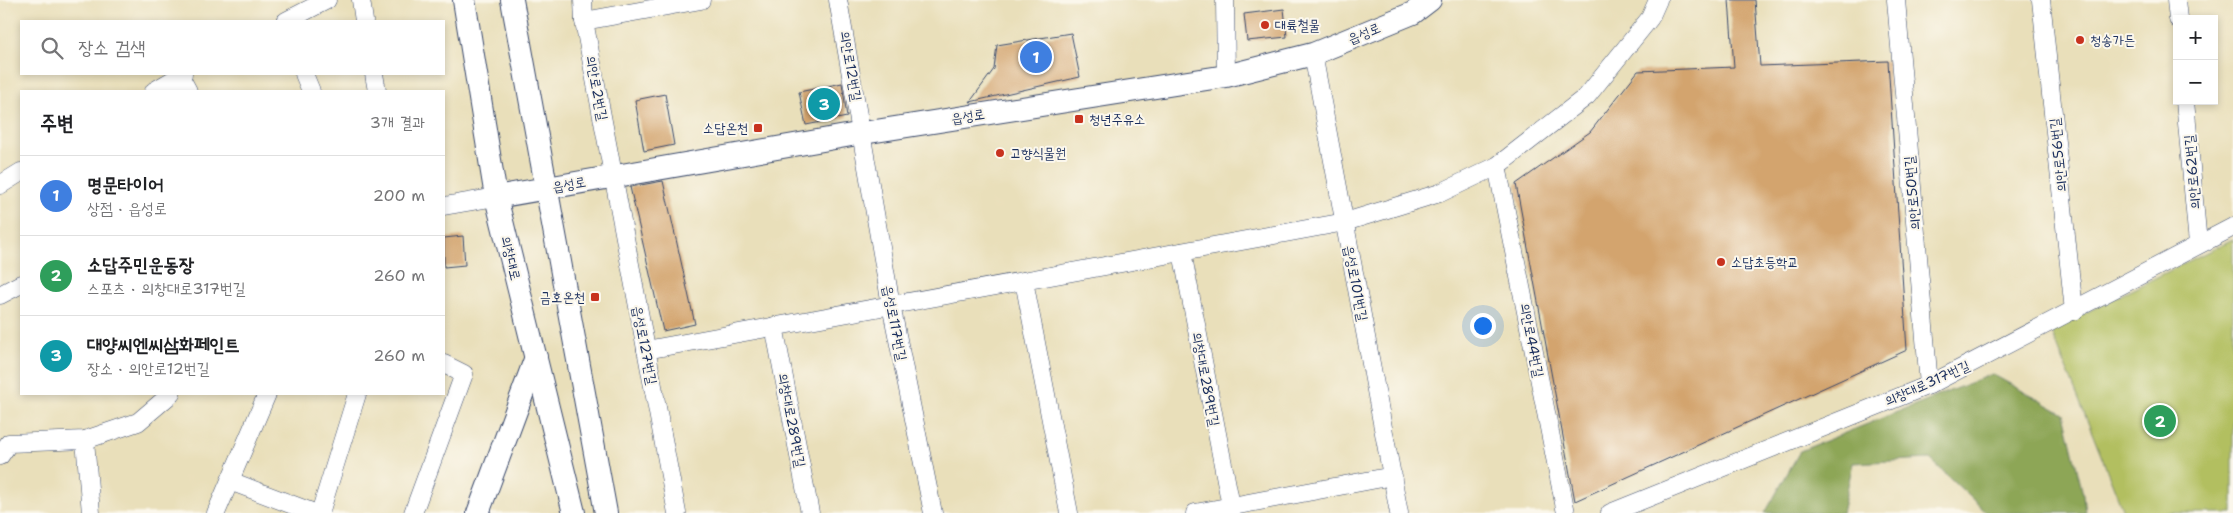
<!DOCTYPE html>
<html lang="ko">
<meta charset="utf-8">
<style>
:root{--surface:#fff;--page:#f2f2f2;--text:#202124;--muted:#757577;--line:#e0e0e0;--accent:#2563eb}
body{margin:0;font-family:"Shantell Sans","Poor Story",sans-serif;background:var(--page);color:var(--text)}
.controls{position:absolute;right:15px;top:15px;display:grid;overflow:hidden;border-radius:0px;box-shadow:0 2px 8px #0003}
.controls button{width:45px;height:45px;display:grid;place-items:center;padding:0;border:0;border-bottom:1px solid var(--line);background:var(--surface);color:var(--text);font:25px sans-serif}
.you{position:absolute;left:1482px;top:325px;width:18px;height:18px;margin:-12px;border:4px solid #fff;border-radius:50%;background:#1a73e8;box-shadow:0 0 0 8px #1a73e833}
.badge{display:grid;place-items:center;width:32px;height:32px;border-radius:50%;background:var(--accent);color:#fff;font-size:16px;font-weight:700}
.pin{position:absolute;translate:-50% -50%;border:2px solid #fff;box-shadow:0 1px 5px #0006}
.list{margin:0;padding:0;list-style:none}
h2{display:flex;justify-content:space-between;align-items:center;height:65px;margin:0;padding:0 20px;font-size:21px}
h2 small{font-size:16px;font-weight:400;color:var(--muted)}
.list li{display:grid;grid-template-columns:32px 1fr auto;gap:15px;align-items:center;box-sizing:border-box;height:80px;padding:0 20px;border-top:1px solid var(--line)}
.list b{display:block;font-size:19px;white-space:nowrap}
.list p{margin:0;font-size:16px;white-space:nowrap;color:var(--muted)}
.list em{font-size:16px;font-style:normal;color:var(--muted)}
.icon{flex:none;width:28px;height:28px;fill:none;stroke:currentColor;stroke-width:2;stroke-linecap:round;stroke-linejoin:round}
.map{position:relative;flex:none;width:2233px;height:513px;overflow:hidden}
.search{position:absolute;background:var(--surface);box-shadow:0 2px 8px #0003;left:20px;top:20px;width:425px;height:55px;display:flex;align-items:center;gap:12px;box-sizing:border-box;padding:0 18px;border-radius:0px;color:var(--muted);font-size:19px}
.panel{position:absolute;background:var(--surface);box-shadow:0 2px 8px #0003;left:20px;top:90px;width:425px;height:305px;border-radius:0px}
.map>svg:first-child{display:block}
</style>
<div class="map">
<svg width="2233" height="513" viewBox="0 0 2233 513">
<rect width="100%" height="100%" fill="#fbf7ec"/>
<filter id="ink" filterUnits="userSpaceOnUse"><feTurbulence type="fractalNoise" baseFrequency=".02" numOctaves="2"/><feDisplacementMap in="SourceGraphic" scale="10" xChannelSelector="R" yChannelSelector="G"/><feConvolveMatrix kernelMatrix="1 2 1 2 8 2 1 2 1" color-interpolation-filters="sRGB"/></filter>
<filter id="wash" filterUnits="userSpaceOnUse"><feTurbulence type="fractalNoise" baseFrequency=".0096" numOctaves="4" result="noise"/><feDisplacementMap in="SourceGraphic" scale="20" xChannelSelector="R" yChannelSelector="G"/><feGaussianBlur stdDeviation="1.12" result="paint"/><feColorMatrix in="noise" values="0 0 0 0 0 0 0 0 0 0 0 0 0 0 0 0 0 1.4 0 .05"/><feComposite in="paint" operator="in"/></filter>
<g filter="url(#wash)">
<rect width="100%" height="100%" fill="#e9dfba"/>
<path fill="#b2bf61" stroke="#667760" d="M 2233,239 L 2233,513 L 2124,513 L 2051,330 Z"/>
<path fill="#8da657" stroke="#546a5a" d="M 1992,374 L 2064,414 L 2083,494 L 2085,513 L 1987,513 L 1930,459 L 1853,463 L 1842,513 L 1765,513 L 1800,451 Z"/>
<g id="blocks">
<g fill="#d3a46e">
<path d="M 1729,0 L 1755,0 L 1760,66 L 1888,61 L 1907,350 L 1575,501 L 1516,184 L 1590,132 L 1638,71 L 1734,67 Z"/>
<path d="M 1284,9 L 1287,37 L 1247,41 L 1244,14 Z"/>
<path d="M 1071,33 L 1080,77 L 970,102 L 994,69 L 997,45 Z"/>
<path d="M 842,83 L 847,117 L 806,125 L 799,92 Z"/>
<path d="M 665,94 L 674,145 L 644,151 L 635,100 Z"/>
<path d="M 663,181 L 695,324 L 663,331 L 630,187 Z"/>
<path d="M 463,236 L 465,265 L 444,267 L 444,238 Z"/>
</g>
</g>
</g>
<g filter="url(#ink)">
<use href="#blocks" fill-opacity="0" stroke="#3a496c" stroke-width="1"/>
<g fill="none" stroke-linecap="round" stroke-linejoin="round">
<g stroke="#3a496c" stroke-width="19">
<g id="minor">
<path d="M 361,0 L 364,21"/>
<path d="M 583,0 L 584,21 L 677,513"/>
<path d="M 838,0 L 891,305 L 933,513"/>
<path d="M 1225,0 L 1226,76"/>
<path d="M 1896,0 L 1929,385"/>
<path d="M 2041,0 L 2074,311"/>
<path d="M 2176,0 L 2178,19"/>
<path d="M 286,21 L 327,0"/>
<path d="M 584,21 L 701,0"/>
<path d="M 1313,54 L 1399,513"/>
<path d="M 304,74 L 311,91"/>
<path d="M 374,74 L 377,91"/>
<path d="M 180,76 L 188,91"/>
<path d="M 154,91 L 183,74"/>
<path d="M 2185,101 L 2198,244"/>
<path d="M 1497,166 L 1566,513"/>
<path d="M 0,185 L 21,172"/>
<path d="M 444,206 L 496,197"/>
<path d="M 1182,252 L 1231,506"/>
<path d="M 1024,281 L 1069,513"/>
<path d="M 0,295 L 21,284"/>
<path d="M 774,326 L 810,513"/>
<path d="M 646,350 L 1345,222 L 1440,193 L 1497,166 L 1587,96 L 1650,18 L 1658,0"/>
<path d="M 85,440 L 91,513"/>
<path d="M 0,456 L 9,443 L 85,440 L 138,422 L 171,394"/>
<path d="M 230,481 L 314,513"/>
<path d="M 216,513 L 267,394"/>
<path d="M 320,513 L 357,394"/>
<path d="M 413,513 L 464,374 L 444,364"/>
<path d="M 1195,513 L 1393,476"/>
<path d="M 1610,513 L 1929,385 L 2233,227"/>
</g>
</g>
<g stroke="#3a496c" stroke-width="24">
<g id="major">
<path d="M 464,0 L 496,197 L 574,513"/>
<path d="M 512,0 L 606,513"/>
<path d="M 496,197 L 863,133 L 1226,76 L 1313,54 L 1413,13 L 1430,0"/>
<path d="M 478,513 L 536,357"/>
</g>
</g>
<use href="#minor" stroke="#fff" stroke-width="18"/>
<use href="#major" stroke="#fff" stroke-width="22"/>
</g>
</g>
<g fill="#c8321e" stroke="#fbf7ec" stroke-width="2">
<circle cx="1265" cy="25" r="5"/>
<circle cx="2080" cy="40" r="5"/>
<rect x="1074" y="114" width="10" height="10" rx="2.5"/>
<rect x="753" y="123" width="10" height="10" rx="2.5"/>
<circle cx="1000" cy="153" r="5"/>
<circle cx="1721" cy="262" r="5"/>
<rect x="590" y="292" width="10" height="10" rx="2.5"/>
</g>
<g text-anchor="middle" stroke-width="4" stroke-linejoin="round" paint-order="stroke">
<g font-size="14" fill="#1b2f5e" stroke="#fbf7ec" text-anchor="start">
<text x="1275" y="30">대륙철물</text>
<text x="2090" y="45">청송가든</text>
<text x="1089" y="124">청년주유소</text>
<text x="748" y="133" text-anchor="end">소답온천</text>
<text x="1010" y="158">고향식물원</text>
<text x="1731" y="267">소답초등학교</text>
<text x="585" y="302" text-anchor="end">금호온천</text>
</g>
<g font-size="14" fill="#1b2f5e" stroke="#fbf7ec">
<text transform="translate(1364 33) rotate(-22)" y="5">읍성로</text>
<text transform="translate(851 66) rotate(80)" y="5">의안로12번길</text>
<text transform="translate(597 88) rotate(79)" y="5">의안로2번길</text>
<text transform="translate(968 116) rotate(-9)" y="5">읍성로</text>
<text transform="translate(2058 155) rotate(-96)" y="5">의안로56번길</text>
<text transform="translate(2192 172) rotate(-95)" y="5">의안로62번길</text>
<text transform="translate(569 184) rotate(-10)" y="5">읍성로</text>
<text transform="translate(1912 193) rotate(-95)" y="5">의안로50번길</text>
<text transform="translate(511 258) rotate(76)" y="5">의창대로</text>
<text transform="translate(1356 283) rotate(79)" y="5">읍성로101번길</text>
<text transform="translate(895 323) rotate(79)" y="5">읍성로117번길</text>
<text transform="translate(1532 340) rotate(79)" y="5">의안로44번길</text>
<text transform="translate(645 345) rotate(79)" y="5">읍성로127번길</text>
<text transform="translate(1206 379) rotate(79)" y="5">의창대로289번길</text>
<text transform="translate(1927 383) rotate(-24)" y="5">의창대로317번길</text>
<text transform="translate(792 420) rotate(79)" y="5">의창대로289번길</text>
</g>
</g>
</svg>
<div class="controls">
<button>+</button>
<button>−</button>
</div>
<div class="you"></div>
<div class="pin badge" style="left:1036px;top:57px;background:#3f7fe0">1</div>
<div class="pin badge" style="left:2160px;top:421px;background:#2e9e5b">2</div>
<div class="pin badge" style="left:824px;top:104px;background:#0f9aa8">3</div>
<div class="search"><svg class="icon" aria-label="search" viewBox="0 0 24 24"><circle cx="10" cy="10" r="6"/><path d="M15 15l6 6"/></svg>장소 검색</div>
<section class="panel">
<h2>주변<small>3개 결과</small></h2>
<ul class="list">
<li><span class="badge" style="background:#3f7fe0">1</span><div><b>명문타이어</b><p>상점 · 읍성로</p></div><em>200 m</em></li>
<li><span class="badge" style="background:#2e9e5b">2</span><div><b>소답주민운동장</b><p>스포츠 · 의창대로317번길</p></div><em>260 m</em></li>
<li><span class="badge" style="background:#0f9aa8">3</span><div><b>대양씨엔씨삼화페인트</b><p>장소 · 의안로12번길</p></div><em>260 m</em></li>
</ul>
</section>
</div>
